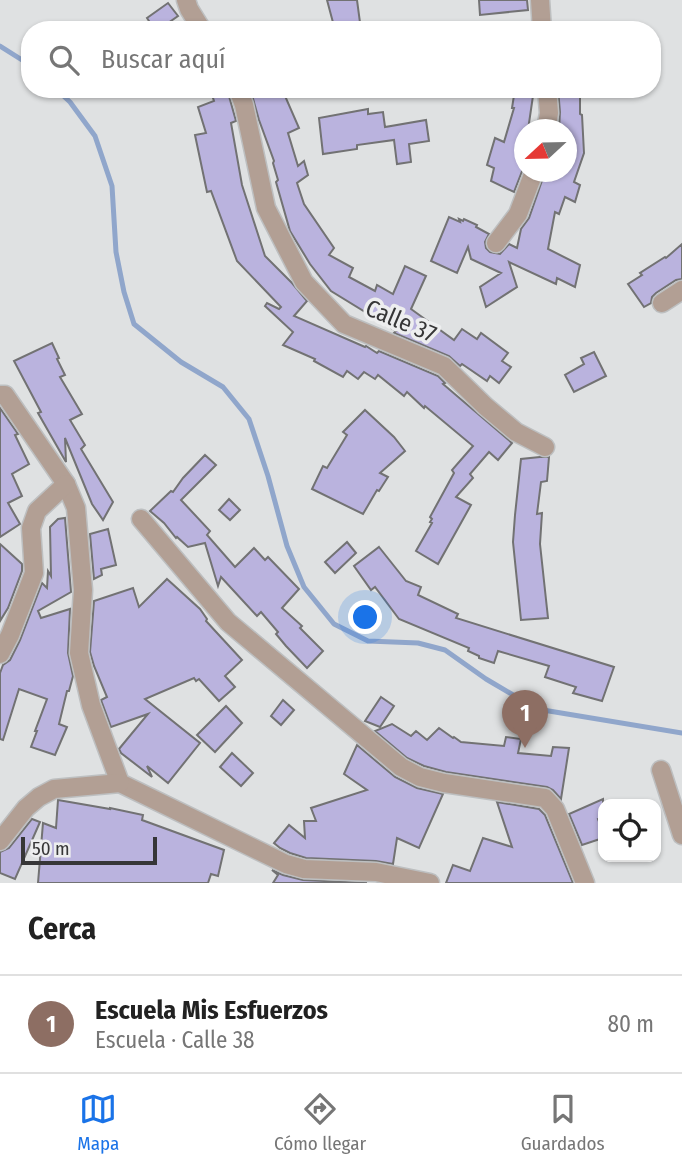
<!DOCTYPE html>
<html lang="es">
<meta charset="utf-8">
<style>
:root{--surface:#fff;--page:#f2f2f2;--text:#222;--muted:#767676;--line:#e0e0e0;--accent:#1a73e8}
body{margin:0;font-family:"Fira Sans Condensed",sans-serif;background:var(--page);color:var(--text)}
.controls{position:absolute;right:21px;bottom:21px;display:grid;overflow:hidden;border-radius:14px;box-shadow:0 2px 5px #0004}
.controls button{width:63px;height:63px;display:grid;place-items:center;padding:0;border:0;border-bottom:2px solid var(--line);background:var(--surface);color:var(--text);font:35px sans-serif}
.compass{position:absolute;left:514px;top:119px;width:63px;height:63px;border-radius:50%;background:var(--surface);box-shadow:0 2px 5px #0004;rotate:248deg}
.scale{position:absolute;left:21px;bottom:18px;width:136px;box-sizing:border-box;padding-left:7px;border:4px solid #363637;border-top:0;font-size:19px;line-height:24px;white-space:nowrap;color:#363637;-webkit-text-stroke:5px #edeeef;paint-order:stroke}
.you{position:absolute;left:366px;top:618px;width:24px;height:24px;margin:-18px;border:5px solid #fff;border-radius:50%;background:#1a73e8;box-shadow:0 0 0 10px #1a73e833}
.badge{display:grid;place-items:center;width:46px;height:46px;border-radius:50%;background:var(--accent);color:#fff;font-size:23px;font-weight:700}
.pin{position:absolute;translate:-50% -58px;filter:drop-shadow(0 2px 4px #0008)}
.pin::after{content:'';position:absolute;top:37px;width:24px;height:21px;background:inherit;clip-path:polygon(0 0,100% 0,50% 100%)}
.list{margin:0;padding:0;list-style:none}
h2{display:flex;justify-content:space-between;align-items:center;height:91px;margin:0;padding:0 28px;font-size:30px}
h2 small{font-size:23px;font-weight:400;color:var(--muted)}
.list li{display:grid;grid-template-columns:46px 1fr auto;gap:21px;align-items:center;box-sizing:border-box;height:98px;padding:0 28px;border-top:2px solid var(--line)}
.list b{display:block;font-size:26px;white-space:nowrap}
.list p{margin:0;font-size:23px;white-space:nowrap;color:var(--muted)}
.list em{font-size:23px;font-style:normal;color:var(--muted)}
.icon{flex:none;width:38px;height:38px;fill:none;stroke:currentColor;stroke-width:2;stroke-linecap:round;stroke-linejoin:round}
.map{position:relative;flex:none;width:682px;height:883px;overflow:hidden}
.search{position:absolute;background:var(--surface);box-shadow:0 2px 5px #0004;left:21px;right:21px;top:21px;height:77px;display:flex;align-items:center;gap:18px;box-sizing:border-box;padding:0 24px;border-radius:28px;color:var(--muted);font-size:26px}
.sheet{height:189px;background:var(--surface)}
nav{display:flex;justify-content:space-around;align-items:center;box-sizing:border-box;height:98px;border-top:2px solid var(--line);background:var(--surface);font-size:19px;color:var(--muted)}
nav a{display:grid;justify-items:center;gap:4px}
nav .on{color:var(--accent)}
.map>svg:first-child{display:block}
</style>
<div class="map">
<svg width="682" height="883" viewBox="0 0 682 883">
<rect width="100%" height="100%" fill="#dfe1e2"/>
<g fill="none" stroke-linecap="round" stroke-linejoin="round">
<g stroke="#90a6cb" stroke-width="5">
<path d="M 0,46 L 30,65"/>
<path d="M 56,89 L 70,102 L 95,136 L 112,186 L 116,252 L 124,292 L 134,324 L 181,362 L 223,387 L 249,419 L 268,476 L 287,546 L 304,587 L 334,624 L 368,641 L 418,643 L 445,650 L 486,679 L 537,709 L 682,733"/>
</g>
</g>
<g fill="#bab3de" stroke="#727273" stroke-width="2">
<path d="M 327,0 L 357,0 L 361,30 L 335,30 Z"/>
<path d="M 479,0 L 527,0 L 528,10 L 480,15 Z"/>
<path d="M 168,3 L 178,16 L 158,30 L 155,30 L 147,18 Z"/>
<path d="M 210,89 L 227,89 L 236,121 L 231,123 L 242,185 L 265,256 L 292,283 L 307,301 L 294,316 L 365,347 L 366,346 L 377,353 L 379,351 L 438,376 L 445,383 L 443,384 L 512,443 L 498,460 L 489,452 L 470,474 L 473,478 L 456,497 L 471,505 L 438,564 L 416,551 L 432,523 L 430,522 L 432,519 L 430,517 L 454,473 L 452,470 L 473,446 L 425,406 L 424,408 L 407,392 L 404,396 L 378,375 L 375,379 L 364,372 L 358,379 L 347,371 L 343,377 L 314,361 L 315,359 L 283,345 L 293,332 L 265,306 L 267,303 L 279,309 L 281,307 L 237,261 L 211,191 L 207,192 L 195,135 L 206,133 L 198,107 L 214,101 Z"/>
<path d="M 266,89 L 282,89 L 299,128 L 288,133 L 298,166 L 304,161 L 308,175 L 297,183 L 304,204 L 334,248 L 329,255 L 353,268 L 349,277 L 375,291 L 377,285 L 393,294 L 405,266 L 426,276 L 411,309 L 454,340 L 462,329 L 477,339 L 481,333 L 508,353 L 502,361 L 511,367 L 499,383 L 490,376 L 487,381 L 462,364 L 460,366 L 449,356 L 394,333 L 396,331 L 331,291 L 310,264 L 290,231 L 276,182 L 278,180 L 273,163 L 274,161 L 259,120 L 252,95 Z"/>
<path d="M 515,89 L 534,89 L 528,130 L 524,130 L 524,166 L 514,192 L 491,181 L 494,168 L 487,165 L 495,138 L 504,142 L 514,108 L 512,108 Z"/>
<path d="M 558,89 L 580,89 L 580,114 L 582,115 L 584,153 L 574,182 L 580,185 L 575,202 L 565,197 L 559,214 L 555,212 L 548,249 L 580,265 L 575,287 L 557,278 L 556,284 L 509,262 L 517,287 L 486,307 L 480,287 L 501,273 L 471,259 L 468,247 L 457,273 L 431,261 L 449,217 L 460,222 L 459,219 L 463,221 L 464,219 L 477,225 L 476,227 L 489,234 L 485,242 L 486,248 L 490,252 L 500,254 L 509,244 L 517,248 L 521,229 L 529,218 L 545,172 L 566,172 L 566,130 L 559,130 L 560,112 Z"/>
<path d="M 368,109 L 368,114 L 383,112 L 385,127 L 426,120 L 429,141 L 409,144 L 411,162 L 397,164 L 394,140 L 357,145 L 357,149 L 323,154 L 319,118 Z"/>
<path d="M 682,244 L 682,279 L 676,280 L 656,293 L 652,297 L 651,303 L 644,307 L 628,284 L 642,275 L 640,273 L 665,257 L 666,258 Z"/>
<path d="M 52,343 L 59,358 L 57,359 L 65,375 L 60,377 L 82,414 L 70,420 L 85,445 L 81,449 L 113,502 L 103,520 L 92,504 L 65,438 L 66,462 L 38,413 L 41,412 L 14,361 Z"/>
<path d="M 594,352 L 606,376 L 574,392 L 565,375 L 584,364 L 581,358 Z"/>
<path d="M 0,408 L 18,434 L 15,435 L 29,464 L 12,474 L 22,496 L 8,503 L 20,524 L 0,537 Z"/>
<path d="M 365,410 L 394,437 L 405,451 L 380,473 L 388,477 L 379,491 L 377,490 L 363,514 L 312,489 L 323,466 L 327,468 L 347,435 L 343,432 Z"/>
<path d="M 205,455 L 216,465 L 181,500 L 210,531 L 207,535 L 235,567 L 254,548 L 265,560 L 268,557 L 299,589 L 282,608 L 302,626 L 300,628 L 323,651 L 307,668 L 286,646 L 276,634 L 278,632 L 261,612 L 257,616 L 221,577 L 218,586 L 205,543 L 188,547 L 177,537 L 176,538 L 164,523 L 150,511 L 171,491 L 173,492 L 183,478 Z"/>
<path d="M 540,457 L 549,457 L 547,481 L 541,482 L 537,514 L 542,513 L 540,544 L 548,618 L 521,620 L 513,542 L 515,515 L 521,459 Z"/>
<path d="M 229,499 L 240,510 L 230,520 L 219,510 Z"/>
<path d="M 65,518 L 71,592 L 38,611 L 41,618 L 70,609 L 68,653 L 73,676 L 69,691 L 67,691 L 59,724 L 67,727 L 55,755 L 31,747 L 37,731 L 35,731 L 47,699 L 19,689 L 3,740 L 0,739 L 0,673 L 3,665 L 10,660 L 20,640 L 42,583 L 47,588 L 48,571 L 51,576 L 50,527 L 58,519 Z"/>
<path d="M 108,529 L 116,565 L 101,569 L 102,575 L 94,579 L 90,534 Z"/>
<path d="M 347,542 L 356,553 L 335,573 L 325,562 Z"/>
<path d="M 0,544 L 22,564 L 22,571 L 8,608 L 0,621 Z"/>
<path d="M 379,547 L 406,581 L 421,587 L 418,595 L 458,614 L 456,618 L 614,667 L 602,701 L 573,693 L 576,687 L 545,677 L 549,666 L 498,651 L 494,663 L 479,658 L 479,656 L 468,651 L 469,648 L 399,619 L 375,587 L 371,590 L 354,566 Z"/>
<path d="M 167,579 L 200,609 L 207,619 L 206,621 L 242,660 L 225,676 L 235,687 L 219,701 L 199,679 L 196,681 L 194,678 L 145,699 L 200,743 L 168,783 L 147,766 L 152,777 L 121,753 L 119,749 L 148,714 L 111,727 L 101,700 L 107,697 L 94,666 L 90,652 L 94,601 L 133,588 L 139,607 Z"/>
<path d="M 381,697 L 394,706 L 380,727 L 365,721 Z"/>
<path d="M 283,700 L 294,710 L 281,725 L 271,716 Z"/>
<path d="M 226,706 L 242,723 L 215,752 L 197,735 Z"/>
<path d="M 392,724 L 411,736 L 416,731 L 427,740 L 439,728 L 453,738 L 454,737 L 461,742 L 504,746 L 506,737 L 521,739 L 518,753 L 551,756 L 553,747 L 569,748 L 561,799 L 553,790 L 547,787 L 446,772 L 424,766 L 407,758 L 375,731 Z"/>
<path d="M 357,745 L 395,777 L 417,788 L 443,794 L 419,848 L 397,838 L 393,864 L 376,861 L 306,858 L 290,853 L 280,848 L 274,843 L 289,825 L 305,838 L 304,821 L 316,821 L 311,808 L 367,790 L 344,774 Z"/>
<path d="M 232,753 L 253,773 L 241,786 L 220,767 Z"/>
<path d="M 603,799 L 603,817 L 598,819 L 603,832 L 603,838 L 582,845 L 569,814 Z"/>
<path d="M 58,800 L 110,809 L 110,808 L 143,815 L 142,820 L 224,850 L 218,876 L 211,874 L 208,883 L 38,883 L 43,823 L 56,828 Z"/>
<path d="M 497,802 L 539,809 L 545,815 L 573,883 L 446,883 L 453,865 L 470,871 L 483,838 L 512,847 Z"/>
<path d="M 32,819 L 40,822 L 15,879 L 0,873 L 0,852 L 9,848 Z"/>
<path d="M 272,870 L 283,875 L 303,880 L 367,883 L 273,883 L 278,875 Z"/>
</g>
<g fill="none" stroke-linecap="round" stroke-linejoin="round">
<g stroke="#bdbfc0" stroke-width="21">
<g id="minor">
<path d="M 186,0 L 189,9 L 202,30"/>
<path d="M 540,0 L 542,30"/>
<path d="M 238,89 L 244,105 L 266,208 L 304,282 L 344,324 L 444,366 L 485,406 L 516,432 L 545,447"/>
<path d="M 546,130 L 549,113 L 547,89"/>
<path d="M 496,243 L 518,214 L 534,172"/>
<path d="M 662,303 L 682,290"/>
<path d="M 0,395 L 5,395 L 66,484 L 76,508 L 83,590 L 79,653 L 91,705 L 120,783 L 286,864 L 304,869 L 376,872 L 430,883"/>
<path d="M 141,519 L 228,622 L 401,767 L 420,777 L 444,783 L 545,798 L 555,809 L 585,883"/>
<path d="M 0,654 L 10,635 L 34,573 L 31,528 L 37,511 L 66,484"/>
<path d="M 661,770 L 682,835"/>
<path d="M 0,841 L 26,808 L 39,797 L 54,789 L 120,783"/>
</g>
</g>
<use href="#minor" stroke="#b29f94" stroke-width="18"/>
</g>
<g text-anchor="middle" stroke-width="7" stroke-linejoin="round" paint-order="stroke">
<g font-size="24" fill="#363637" stroke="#edeeef">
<text transform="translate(401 321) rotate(23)" y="8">Calle 37</text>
</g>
</g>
</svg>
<div class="controls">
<button><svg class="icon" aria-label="locate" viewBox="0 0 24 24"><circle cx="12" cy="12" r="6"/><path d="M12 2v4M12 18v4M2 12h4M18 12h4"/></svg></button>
</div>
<svg class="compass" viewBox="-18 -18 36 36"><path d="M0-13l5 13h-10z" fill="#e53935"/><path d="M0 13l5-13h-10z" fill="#767676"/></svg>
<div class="scale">50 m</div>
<div class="you"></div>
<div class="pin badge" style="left:525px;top:748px;background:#8d6e63">1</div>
<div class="search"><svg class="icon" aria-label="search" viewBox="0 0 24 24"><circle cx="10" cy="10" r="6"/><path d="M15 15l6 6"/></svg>Buscar aquí</div>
</div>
<section class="sheet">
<h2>Cerca<small></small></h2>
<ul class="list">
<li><span class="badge" style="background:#8d6e63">1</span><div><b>Escuela Mis Esfuerzos</b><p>Escuela · Calle 38</p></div><em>80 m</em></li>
</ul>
</section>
<nav>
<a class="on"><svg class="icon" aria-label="map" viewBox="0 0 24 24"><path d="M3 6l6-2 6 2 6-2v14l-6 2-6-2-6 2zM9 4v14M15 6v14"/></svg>Mapa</a>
<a><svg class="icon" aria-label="directions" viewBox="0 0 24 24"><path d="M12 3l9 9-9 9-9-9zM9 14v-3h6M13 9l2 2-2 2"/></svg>Cómo llegar</a>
<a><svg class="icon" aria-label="saved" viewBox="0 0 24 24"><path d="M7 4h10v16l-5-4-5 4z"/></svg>Guardados</a>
</nav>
